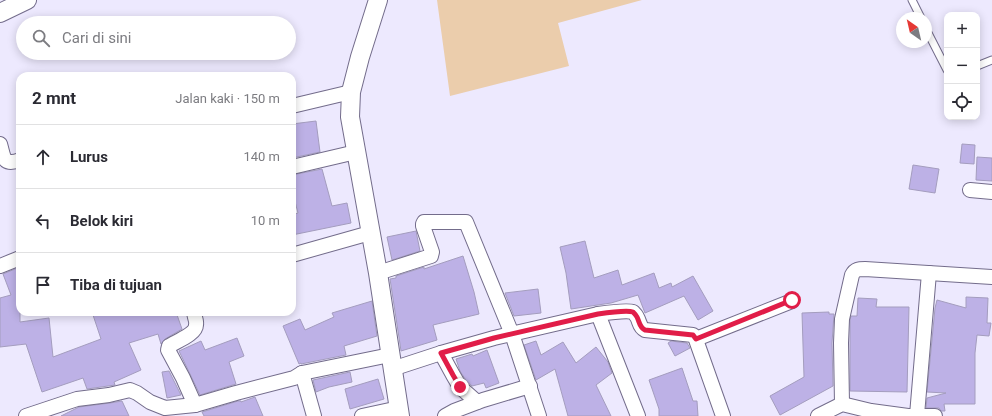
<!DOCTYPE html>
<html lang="id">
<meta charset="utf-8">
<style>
:root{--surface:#fff;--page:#f2f2f3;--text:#2b2b33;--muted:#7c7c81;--line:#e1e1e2}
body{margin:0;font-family:Roboto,sans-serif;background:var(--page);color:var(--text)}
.controls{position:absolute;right:12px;top:12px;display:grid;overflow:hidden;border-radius:8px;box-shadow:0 2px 10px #0003}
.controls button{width:36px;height:36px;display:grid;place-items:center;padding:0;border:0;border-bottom:1px solid var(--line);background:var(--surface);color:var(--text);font:20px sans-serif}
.compass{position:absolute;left:896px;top:12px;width:36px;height:36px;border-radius:50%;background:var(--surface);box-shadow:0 2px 10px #0003;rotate:326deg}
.stop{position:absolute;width:12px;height:12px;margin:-9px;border:3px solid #e11d48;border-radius:50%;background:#fff}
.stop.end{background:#e11d48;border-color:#fff;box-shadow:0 1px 4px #0008}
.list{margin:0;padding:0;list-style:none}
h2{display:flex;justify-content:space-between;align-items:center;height:52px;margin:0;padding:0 16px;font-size:17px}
h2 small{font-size:13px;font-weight:400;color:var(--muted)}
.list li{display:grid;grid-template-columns:26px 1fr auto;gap:12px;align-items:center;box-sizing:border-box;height:64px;padding:0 16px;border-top:1px solid var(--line)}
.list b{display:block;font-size:15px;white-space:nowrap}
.list em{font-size:13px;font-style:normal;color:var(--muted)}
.icon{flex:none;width:22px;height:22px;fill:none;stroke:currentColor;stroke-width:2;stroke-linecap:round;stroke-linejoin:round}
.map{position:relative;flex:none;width:992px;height:416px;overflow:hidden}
.search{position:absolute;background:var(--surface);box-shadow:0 2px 10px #0003;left:16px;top:16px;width:280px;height:44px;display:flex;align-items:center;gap:10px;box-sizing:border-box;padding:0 14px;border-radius:22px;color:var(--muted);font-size:15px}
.panel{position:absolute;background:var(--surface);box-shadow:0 2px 10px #0003;left:16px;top:72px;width:280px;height:244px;border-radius:12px}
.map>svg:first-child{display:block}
</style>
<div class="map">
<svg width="992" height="416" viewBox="0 0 992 416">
<rect width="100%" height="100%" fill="#ede9fe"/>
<path fill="#ebcdac" d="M 437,0 L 642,0 L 558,23 L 569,66 L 450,96 Z"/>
<g fill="#bdb1e6" stroke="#a49dbe">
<path d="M 316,121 L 320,152 L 292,158 L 292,124 Z"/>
<path d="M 962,144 L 975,145 L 974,164 L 960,163 Z"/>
<path d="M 977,157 L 992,158 L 992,181 L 976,180 Z"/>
<path d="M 913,165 L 939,169 L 935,193 L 909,189 Z"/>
<path d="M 322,169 L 332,206 L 347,203 L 351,223 L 292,235 L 292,215 L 298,213 L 292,190 L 292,175 Z"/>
<path d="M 416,231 L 420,251 L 392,260 L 387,237 Z"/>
<path d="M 585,241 L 594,278 L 618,270 L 622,285 L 654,273 L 659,288 L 671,283 L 672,287 L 693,276 L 713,311 L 698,320 L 684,296 L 645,313 L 638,295 L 611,303 L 571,309 L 566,273 L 560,247 Z"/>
<path d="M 463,256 L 474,292 L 479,314 L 433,325 L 437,340 L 401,351 L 400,344 L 390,279 L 396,278 L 396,276 L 424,267 L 424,269 Z"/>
<path d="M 20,267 L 20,322 L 49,318 L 53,357 L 101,339 L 92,312 L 176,312 L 182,329 L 165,339 L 161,344 L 158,334 L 129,343 L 141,370 L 114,382 L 115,385 L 87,389 L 83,378 L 42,392 L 26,344 L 0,347 L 0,298 L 11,295 L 3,274 Z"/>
<path d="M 538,289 L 541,313 L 514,316 L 505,293 Z"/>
<path d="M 966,297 L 988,298 L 987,323 L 991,323 L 989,336 L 977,335 L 975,353 L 975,404 L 944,404 L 945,411 L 941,411 L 939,408 L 926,408 L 927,398 L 946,393 L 927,392 L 935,308 L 937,300 L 966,308 Z"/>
<path d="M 858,298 L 877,299 L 876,307 L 909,307 L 907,392 L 850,391 L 850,320 L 851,316 L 857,316 Z"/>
<path d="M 372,301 L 377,336 L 344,346 L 346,355 L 301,364 L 301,363 L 299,364 L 283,326 L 300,319 L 305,330 L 334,317 L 332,313 Z"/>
<path d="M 829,312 L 829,314 L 834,314 L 832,343 L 833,386 L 780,415 L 770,396 L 804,377 L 802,313 Z"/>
<path d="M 237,338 L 244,356 L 229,362 L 236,384 L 200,395 L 179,351 L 201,341 L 205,350 Z"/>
<path d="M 536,341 L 541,355 L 563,342 L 576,363 L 596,347 L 608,362 L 612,373 L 596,385 L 611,416 L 568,416 L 555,369 L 536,380 L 524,345 Z"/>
<path d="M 671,341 L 687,343 L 690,348 L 675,356 L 668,343 Z"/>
<path d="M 487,350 L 499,383 L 486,388 L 484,383 L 472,386 L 467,382 L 460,371 L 456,359 L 472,354 L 473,356 Z"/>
<path d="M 682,368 L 693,401 L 697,401 L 698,416 L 659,416 L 659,409 L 649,380 Z"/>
<path d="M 169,371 L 181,395 L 167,398 L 162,372 Z"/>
<path d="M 350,372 L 352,382 L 329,387 L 316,392 L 313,380 Z"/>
<path d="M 378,379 L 384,399 L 350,409 L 345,389 Z"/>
<path d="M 255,397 L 263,416 L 204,416 L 202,412 L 238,401 L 241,401 L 241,402 Z"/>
<path d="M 122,401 L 129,416 L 61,416 L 79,407 L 110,403 Z"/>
</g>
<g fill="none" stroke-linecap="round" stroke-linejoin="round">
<g stroke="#736c8b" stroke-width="9">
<g id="service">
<path d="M 912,0 L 921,18"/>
<path d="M 926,29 L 947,70"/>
<path d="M 977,66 L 992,60"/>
</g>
</g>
<g stroke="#736c8b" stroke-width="16">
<g id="minor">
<path d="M 292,106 L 351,92"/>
<path d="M 0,144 C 4,158 3,166 20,160"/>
<path d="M 292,167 L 356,152"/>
<path d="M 970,190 L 992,192"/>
<path d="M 292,255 L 370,233"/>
<path d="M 0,266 L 20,258"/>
<path d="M 378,273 L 431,256 L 432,252 L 423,226 L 423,224 L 424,222 L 466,222 L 512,334 L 539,416"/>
<path d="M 194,312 C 194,316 197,321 196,325 C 196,334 177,341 169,346 L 168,350 L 183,378 L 195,405"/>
<path d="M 598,314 L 638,416"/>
<path d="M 696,339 L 792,301"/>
<path d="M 441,353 L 453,375 L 460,387 L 477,402"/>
<path d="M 392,369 L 441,353 L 494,338 L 598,314 C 605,313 627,310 633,312 C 634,313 636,315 637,317 C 640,322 639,327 645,330 L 693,335 L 695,337 L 723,416"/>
<path d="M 302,373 L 314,416"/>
<path d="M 842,404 L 841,343 L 842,319 L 852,275 C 855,269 859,269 865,269 L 992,277"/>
<path d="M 917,415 L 929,273"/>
<path d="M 26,416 L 77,399 L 109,395 L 130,390 L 137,393 L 150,402 L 165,408 L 195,405 L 236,393 L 294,378 L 302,373 L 390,355"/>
<path d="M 362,416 L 399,408"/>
<path d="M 445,416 L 454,411 L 483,400 L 530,386"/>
<path d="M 818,416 L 842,404 L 871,411 L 908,416 L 935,416"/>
</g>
</g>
<g stroke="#736c8b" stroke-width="20">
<g id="tertiary">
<path d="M 378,0 L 360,57 L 351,92 L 350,117 L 378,273 L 400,416"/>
<path d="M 0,13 L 27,0"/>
</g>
</g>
<use href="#service" stroke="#fff" stroke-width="7"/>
<use href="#minor" stroke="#fff" stroke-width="14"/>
<use href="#tertiary" stroke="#fff" stroke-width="18"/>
</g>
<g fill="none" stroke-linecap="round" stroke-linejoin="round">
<path stroke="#e11d48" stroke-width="5" d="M 460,387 L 453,375 L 441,353 L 494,338 L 598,314 C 605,313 627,310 633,312 C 634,313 636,315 637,317 C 640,323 639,327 645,330 L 693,335 L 696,339 L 792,300"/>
</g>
</svg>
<div class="controls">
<button>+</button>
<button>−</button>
<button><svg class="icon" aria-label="locate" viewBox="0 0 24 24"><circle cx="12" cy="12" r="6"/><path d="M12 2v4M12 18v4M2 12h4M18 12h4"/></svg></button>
</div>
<svg class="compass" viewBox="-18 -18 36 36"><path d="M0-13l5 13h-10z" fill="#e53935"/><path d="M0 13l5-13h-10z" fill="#7c7c81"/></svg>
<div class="stop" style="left:792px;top:300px"></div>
<div class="stop end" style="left:460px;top:387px"></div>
<div class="search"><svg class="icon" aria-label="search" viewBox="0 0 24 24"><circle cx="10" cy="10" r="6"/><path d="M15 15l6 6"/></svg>Cari di sini</div>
<section class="panel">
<h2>2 mnt<small>Jalan kaki · 150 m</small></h2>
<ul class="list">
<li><svg class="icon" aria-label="ahead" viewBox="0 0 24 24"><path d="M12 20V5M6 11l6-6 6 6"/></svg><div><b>Lurus</b></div><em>140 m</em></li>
<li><svg class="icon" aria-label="left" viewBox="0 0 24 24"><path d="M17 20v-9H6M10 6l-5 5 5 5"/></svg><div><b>Belok kiri</b></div><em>10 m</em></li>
<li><svg class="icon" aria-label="arrive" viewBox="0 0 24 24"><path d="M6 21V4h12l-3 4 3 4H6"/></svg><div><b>Tiba di tujuan</b></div></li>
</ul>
</section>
</div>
